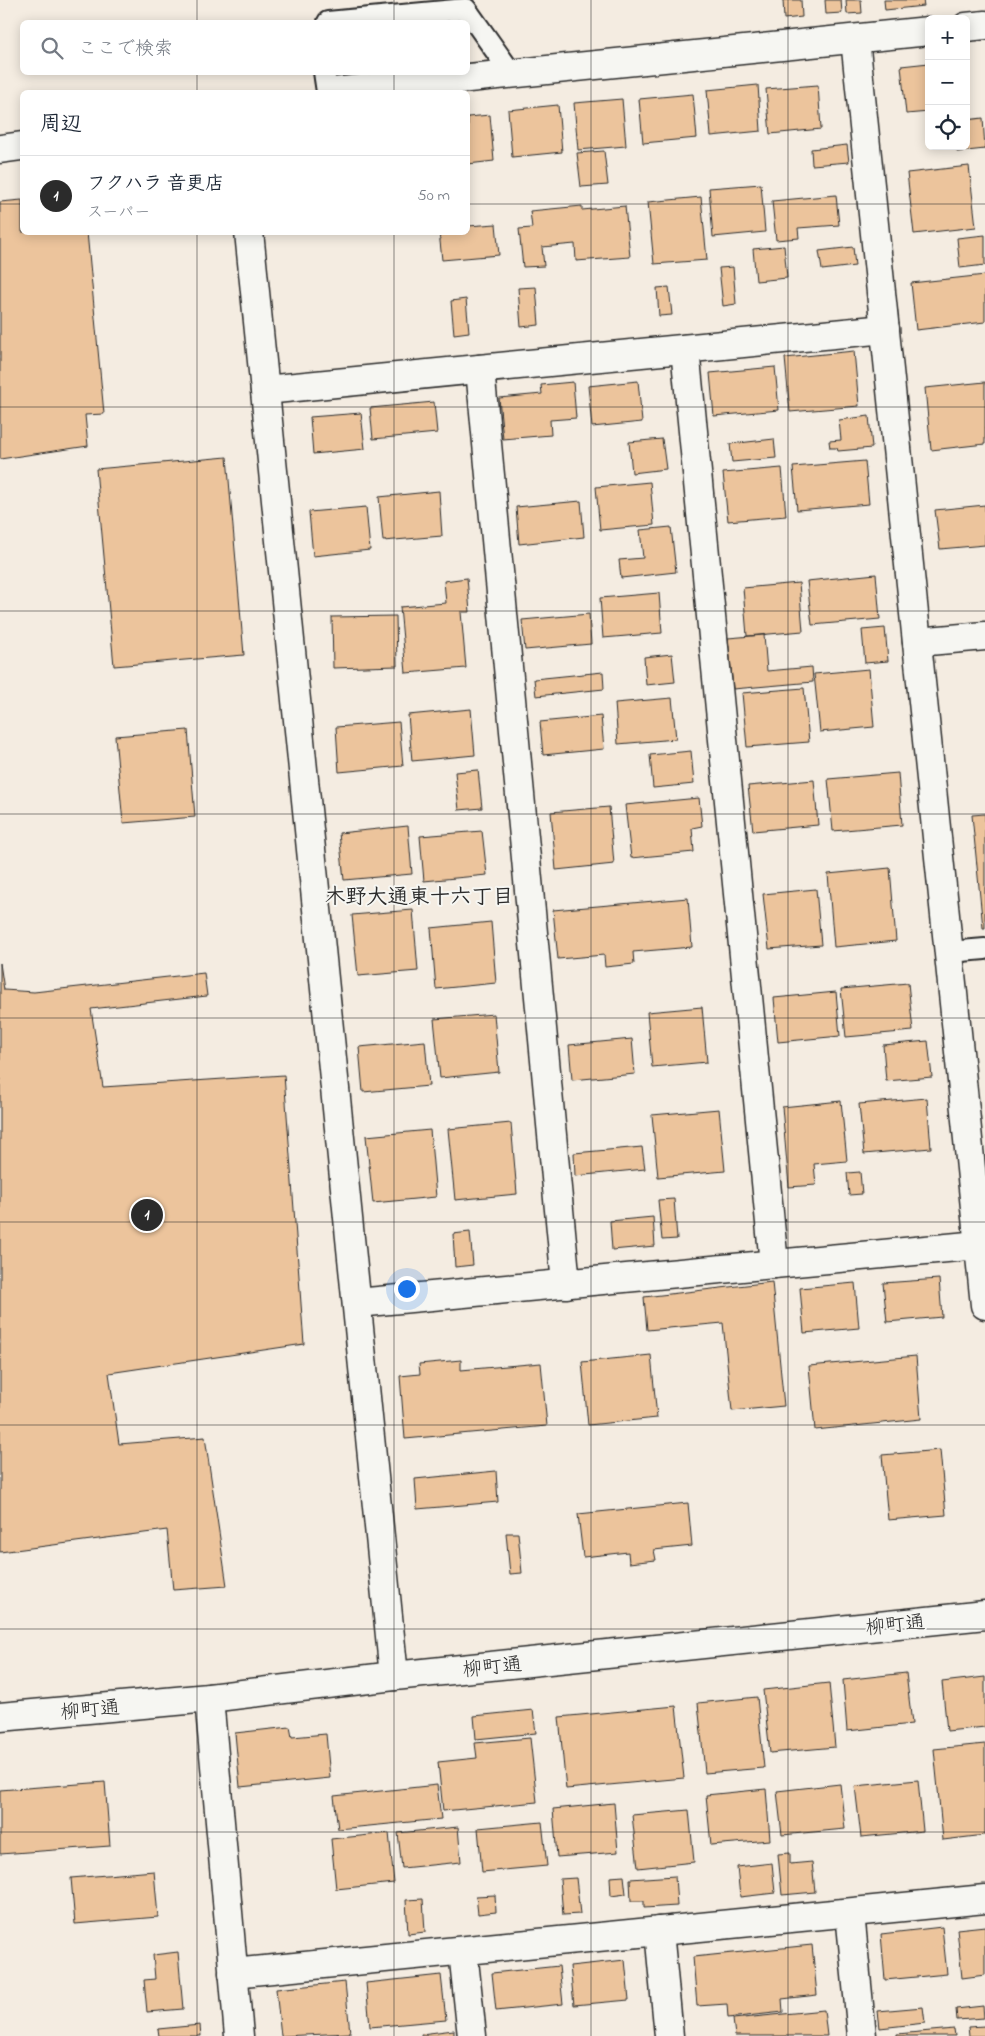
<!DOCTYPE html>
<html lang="ja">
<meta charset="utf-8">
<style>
:root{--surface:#fff;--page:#f6f6f7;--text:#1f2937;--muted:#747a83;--line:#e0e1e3;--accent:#2b2b2b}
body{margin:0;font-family:"Indie Flower","Klee One",sans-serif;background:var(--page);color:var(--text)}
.controls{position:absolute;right:15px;top:15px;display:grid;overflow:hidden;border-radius:8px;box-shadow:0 2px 12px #0003}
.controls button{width:45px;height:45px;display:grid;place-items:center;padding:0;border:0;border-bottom:1px solid var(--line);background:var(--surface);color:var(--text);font:25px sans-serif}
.you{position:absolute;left:406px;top:1288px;width:18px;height:18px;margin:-12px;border:4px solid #fff;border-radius:50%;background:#1a73e8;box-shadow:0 0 0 8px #1a73e833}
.badge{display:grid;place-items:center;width:32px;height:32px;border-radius:50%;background:var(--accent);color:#fff;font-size:16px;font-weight:700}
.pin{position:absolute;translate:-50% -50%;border:2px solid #fff;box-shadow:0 1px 5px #0006}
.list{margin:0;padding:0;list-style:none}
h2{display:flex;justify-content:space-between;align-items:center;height:65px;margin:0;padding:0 20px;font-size:21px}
h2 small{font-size:16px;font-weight:400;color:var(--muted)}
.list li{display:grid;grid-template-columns:32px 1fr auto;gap:15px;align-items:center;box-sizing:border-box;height:80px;padding:0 20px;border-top:1px solid var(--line)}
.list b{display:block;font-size:19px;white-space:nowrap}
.list p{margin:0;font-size:16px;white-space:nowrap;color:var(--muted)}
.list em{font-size:16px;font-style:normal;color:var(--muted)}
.icon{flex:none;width:28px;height:28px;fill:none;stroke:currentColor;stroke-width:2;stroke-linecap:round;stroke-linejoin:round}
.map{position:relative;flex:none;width:985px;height:2036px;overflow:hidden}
.search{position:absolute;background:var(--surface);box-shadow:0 2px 12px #0003;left:20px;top:20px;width:450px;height:55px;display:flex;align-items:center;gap:12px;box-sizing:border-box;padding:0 18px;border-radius:8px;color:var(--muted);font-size:19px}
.panel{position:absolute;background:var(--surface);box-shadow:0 2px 12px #0003;left:20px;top:90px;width:450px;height:145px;border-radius:8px}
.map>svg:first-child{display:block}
</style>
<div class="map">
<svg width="985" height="2036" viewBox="0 0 985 2036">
<rect width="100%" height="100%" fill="#f4ece1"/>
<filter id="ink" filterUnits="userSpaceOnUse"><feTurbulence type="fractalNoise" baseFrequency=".02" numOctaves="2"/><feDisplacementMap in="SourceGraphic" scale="10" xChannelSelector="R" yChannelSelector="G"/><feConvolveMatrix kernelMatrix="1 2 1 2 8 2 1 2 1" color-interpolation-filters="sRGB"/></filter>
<g filter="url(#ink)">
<g fill="#ecc49c" stroke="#2b2b2b">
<path d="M 783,0 L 801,0 L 802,17 L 784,19 Z"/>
<path d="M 825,0 L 841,0 L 842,13 L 826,14 Z"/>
<path d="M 846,0 L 861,0 L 862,13 L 847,14 Z"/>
<path d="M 884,0 L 923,0 L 924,6 L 885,10 Z"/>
<path d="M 929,63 L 929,112 L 906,114 L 901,66 Z"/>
<path d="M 758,85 L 761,131 L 711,136 L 707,90 Z"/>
<path d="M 818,85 L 821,129 L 770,134 L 766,89 Z"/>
<path d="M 693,94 L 697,138 L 643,143 L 639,99 Z"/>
<path d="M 622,99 L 626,146 L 578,150 L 574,103 Z"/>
<path d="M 558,105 L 562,152 L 512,157 L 508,110 Z"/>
<path d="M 490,115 L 494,161 L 468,164 L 468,117 Z"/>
<path d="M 983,118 L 985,149 L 957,152 L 956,146 L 966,146 L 966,120 Z"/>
<path d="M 847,145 L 849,162 L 812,165 L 811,149 Z"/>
<path d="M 604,151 L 608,185 L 581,187 L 577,153 Z"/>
<path d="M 969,166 L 976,227 L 914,234 L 907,173 Z"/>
<path d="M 761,184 L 765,232 L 713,237 L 709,188 Z"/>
<path d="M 836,195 L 839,225 L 798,228 L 799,238 L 776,240 L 772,201 Z"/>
<path d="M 701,197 L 707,260 L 654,264 L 648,202 Z"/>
<path d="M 22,200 L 22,232 L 87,232 L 104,414 L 85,415 L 88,446 L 0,459 L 0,202 Z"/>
<path d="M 582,206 L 582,210 L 625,206 L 630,257 L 576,261 L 575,244 L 542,247 L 544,266 L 523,267 L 519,229 L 532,228 L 530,211 Z"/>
<path d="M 496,224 L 499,255 L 442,260 L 439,232 L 468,232 L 468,226 Z"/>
<path d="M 985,235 L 985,265 L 960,268 L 957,238 Z"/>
<path d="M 784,246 L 787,278 L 756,281 L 753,249 Z"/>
<path d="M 853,247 L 855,266 L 822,270 L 819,251 Z"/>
<path d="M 733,267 L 736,304 L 723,306 L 719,268 Z"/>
<path d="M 985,275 L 985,322 L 916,330 L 911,283 Z"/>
<path d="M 536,287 L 539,325 L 521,327 L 518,288 Z"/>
<path d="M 669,287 L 672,315 L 659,316 L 657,288 Z"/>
<path d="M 466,299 L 469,332 L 454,334 L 451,301 Z"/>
<path d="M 854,351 L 859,406 L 790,412 L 785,358 Z"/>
<path d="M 775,367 L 779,410 L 714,416 L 710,373 Z"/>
<path d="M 638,381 L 642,422 L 592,427 L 588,386 Z"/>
<path d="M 573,382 L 576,418 L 550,420 L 551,435 L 503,439 L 499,398 L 542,394 L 541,385 Z"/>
<path d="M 985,382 L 985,444 L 931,450 L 925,388 Z"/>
<path d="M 434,402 L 437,433 L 373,439 L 370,408 Z"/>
<path d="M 361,413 L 365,449 L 313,454 L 310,417 Z"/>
<path d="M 869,416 L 872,448 L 838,451 L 837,448 L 830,448 L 829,441 L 841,440 L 839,420 Z"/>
<path d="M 662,439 L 666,469 L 632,473 L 629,442 Z"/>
<path d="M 774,439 L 776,458 L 732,462 L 730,444 Z"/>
<path d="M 227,457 L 244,655 L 114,666 L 96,469 Z"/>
<path d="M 865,461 L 869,504 L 797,510 L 793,467 Z"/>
<path d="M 782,468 L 786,516 L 728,521 L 723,473 Z"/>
<path d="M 650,482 L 654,525 L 600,530 L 596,487 Z"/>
<path d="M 439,491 L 442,536 L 383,541 L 379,497 Z"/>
<path d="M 581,501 L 584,537 L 519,544 L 516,507 Z"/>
<path d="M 985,505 L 985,545 L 940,549 L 935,510 Z"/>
<path d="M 366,507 L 370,550 L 313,556 L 309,512 Z"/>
<path d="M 671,527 L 676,572 L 621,578 L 619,560 L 643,558 L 640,530 Z"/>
<path d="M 876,574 L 880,619 L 812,625 L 807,581 Z"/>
<path d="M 467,578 L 470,612 L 461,612 L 466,668 L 406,673 L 400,607 L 446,603 L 444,581 Z"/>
<path d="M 799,583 L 803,631 L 747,636 L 743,588 Z"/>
<path d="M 659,593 L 662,633 L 603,638 L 600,598 Z"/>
<path d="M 589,614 L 591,644 L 525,650 L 522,620 Z"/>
<path d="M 396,616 L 397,666 L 333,668 L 332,617 Z"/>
<path d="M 885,628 L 888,661 L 865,663 L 862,630 Z"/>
<path d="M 764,635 L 767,671 L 812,667 L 813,682 L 733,689 L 728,638 Z"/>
<path d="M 672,654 L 675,682 L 646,685 L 644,657 Z"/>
<path d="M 869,669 L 874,727 L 820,732 L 814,674 Z"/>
<path d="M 603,672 L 604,689 L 536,696 L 534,679 Z"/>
<path d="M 804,688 L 809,742 L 747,747 L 742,693 Z"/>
<path d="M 672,698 L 676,739 L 618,744 L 615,703 Z"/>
<path d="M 471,709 L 475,755 L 412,761 L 408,715 Z"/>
<path d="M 601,716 L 604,749 L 543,755 L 540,722 Z"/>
<path d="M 399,722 L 403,766 L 339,772 L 336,727 Z"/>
<path d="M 188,730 L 195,817 L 123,823 L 115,736 Z"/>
<path d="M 691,751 L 694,784 L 653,788 L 650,755 Z"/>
<path d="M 478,770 L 482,808 L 459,810 L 455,772 Z"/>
<path d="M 898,773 L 902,825 L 833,831 L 828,779 Z"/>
<path d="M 814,780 L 818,825 L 753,831 L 748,786 Z"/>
<path d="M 699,798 L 702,826 L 692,828 L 694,852 L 631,858 L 625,805 Z"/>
<path d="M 609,807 L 614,864 L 556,870 L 551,812 Z"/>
<path d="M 985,814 L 985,928 L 983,928 L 972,815 Z"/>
<path d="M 408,826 L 412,874 L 344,880 L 339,833 Z"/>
<path d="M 482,831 L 487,875 L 424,881 L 420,836 Z"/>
<path d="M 890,868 L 896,941 L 834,947 L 828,874 Z"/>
<path d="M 816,889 L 821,945 L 769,949 L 763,894 Z"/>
<path d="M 688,898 L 692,947 L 633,952 L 634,964 L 605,967 L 604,955 L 558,959 L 553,910 Z"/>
<path d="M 413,910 L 418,971 L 358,976 L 352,915 Z"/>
<path d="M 491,922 L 496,983 L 436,989 L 431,928 Z"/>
<path d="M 0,963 L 4,990 L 34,992 L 204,973 L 207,996 L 91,1009 L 103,1087 L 284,1075 L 304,1344 L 109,1373 L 119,1444 L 205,1437 L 227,1586 L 173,1590 L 167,1530 L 0,1552 Z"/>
<path d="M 908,983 L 913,1031 L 846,1037 L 841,989 Z"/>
<path d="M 836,992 L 840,1036 L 778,1042 L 774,998 Z"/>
<path d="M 702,1007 L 707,1062 L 652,1067 L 647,1012 Z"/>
<path d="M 494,1014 L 499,1072 L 440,1078 L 434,1019 Z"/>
<path d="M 632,1039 L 635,1074 L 572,1080 L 569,1045 Z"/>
<path d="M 425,1041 L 429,1086 L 363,1092 L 359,1047 Z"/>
<path d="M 928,1041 L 932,1077 L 886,1081 L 883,1045 Z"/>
<path d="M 927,1098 L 931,1148 L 864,1154 L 859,1104 Z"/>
<path d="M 841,1101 L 847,1161 L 814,1164 L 816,1185 L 789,1187 L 782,1107 Z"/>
<path d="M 719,1109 L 725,1171 L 658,1177 L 652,1115 Z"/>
<path d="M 511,1123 L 517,1194 L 455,1200 L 448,1129 Z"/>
<path d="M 430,1130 L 436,1197 L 373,1203 L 366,1136 Z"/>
<path d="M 642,1147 L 645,1169 L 575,1176 L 574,1153 Z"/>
<path d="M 860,1172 L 862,1194 L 849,1195 L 847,1173 Z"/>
<path d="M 674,1199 L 677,1239 L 662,1240 L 658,1200 Z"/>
<path d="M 653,1217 L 655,1246 L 612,1250 L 610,1221 Z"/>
<path d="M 470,1232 L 473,1265 L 455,1267 L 453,1234 Z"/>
<path d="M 939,1279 L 942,1317 L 887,1322 L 883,1283 Z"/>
<path d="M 772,1282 L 784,1406 L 732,1411 L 723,1323 L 647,1330 L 644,1297 Z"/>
<path d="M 855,1283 L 859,1328 L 804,1333 L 800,1288 Z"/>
<path d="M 651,1355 L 657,1418 L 588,1425 L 582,1362 Z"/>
<path d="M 916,1356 L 921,1419 L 815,1430 L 809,1366 Z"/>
<path d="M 461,1360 L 461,1370 L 541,1363 L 547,1426 L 405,1439 L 400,1376 L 420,1374 L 419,1364 Z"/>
<path d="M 940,1450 L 946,1515 L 888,1520 L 882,1455 Z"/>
<path d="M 496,1471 L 498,1502 L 417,1509 L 415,1479 Z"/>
<path d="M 688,1503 L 692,1546 L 654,1550 L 656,1560 L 629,1563 L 628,1552 L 583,1557 L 578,1514 Z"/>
<path d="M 506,1533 L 518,1533 L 522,1573 L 510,1574 Z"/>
<path d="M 906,1673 L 912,1724 L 847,1731 L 843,1680 Z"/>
<path d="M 985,1677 L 985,1727 L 947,1731 L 942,1682 Z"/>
<path d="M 829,1683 L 835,1747 L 770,1753 L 763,1690 Z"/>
<path d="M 757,1697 L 764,1768 L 705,1773 L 698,1703 Z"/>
<path d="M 676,1706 L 684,1778 L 566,1789 L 559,1717 Z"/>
<path d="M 533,1710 L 536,1733 L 476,1739 L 474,1716 Z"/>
<path d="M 290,1727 L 292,1737 L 326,1734 L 330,1778 L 240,1787 L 235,1733 Z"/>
<path d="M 530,1738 L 537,1802 L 443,1811 L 438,1762 L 477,1758 L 475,1743 Z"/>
<path d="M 985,1744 L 985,1835 L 943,1840 L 934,1749 Z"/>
<path d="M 918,1780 L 923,1831 L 861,1837 L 855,1786 Z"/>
<path d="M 105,1782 L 110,1846 L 0,1854 L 0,1790 Z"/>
<path d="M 840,1784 L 845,1829 L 782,1835 L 777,1791 Z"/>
<path d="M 437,1785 L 441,1819 L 338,1829 L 334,1796 Z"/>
<path d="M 766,1789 L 770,1840 L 711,1845 L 706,1795 Z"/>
<path d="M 614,1803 L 618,1852 L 557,1857 L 553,1809 Z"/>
<path d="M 689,1810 L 694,1862 L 638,1868 L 632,1815 Z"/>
<path d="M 542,1822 L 547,1866 L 482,1872 L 478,1828 Z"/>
<path d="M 458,1827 L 461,1862 L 402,1868 L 398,1833 Z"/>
<path d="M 389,1833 L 394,1883 L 336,1889 L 331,1839 Z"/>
<path d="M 790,1853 L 790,1864 L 812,1862 L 815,1892 L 782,1895 L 778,1854 Z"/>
<path d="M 772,1863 L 775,1893 L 740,1897 L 737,1867 Z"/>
<path d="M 154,1871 L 158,1917 L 75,1924 L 71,1878 Z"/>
<path d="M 624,1876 L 626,1894 L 611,1896 L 610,1877 Z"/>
<path d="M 675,1876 L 677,1906 L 644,1908 L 644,1901 L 631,1901 L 630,1879 Z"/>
<path d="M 576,1878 L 580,1914 L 563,1915 L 560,1879 Z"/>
<path d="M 495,1895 L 496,1912 L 478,1914 L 476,1896 Z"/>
<path d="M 423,1899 L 425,1932 L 408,1934 L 406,1900 Z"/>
<path d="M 985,1926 L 985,1975 L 962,1978 L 957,1929 Z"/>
<path d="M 942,1927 L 947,1974 L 885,1980 L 881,1934 Z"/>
<path d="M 812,1945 L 817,1995 L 782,1999 L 783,2012 L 728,2018 L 727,2004 L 697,2006 L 693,1957 Z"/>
<path d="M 178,1952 L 183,2009 L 147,2012 L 144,1980 L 155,1979 L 153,1955 Z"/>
<path d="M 625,1960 L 629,2000 L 574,2005 L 570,1966 Z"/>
<path d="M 559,1966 L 563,2004 L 496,2011 L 492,1973 Z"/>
<path d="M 441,1975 L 446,2020 L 370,2027 L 366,1983 Z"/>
<path d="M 345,1982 L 350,2033 L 281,2036 L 276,1989 Z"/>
<path d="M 983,2006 L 984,2018 L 957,2020 L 956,2009 Z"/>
<path d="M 923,2007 L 925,2023 L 880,2028 L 878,2011 Z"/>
<path d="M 824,2010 L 827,2036 L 735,2036 L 733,2019 Z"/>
<path d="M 200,2025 L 201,2036 L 159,2036 L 158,2029 Z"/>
<path d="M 985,2026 L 985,2036 L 969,2036 L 968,2027 Z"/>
<path d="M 954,2029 L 955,2036 L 897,2036 L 897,2034 Z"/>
<path d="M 454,2030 L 454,2036 L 421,2036 L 421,2034 Z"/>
</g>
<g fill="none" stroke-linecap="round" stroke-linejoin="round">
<g stroke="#2b2b2b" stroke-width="24">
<g id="service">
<path d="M 328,22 L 466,9 L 512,74"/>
<path d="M 324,72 L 327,92"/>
<path d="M 949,952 L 985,949"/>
</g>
</g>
<g stroke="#2b2b2b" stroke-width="31">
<g id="minor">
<path d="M 966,27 L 985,25"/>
<path d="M 855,39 L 985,1305"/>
<path d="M 332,92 L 929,31"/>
<path d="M 0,149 L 22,146"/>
<path d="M 249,232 L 394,1676"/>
<path d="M 685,349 L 774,1264"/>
<path d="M 480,369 L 566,1284"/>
<path d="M 265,390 L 885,329"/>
<path d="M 917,642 L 985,636"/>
<path d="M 357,1303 L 979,1245"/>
<path d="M 209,1698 L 239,2036"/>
<path d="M 850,1913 L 862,2036"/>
<path d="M 659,1931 L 669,2036"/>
<path d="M 463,1951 L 472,2036"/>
<path d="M 233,1973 L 985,1899"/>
</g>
</g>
<g stroke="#2b2b2b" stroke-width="31">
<path id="tertiary" d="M 0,1717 L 209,1698 L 394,1676 L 985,1615"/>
</g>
<use href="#service" stroke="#f6f6f2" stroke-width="20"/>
<use href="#minor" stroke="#f6f6f2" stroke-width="28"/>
<use href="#tertiary" stroke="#f6f6f2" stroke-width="28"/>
</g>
</g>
<path fill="none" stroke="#2b2b2b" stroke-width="1" stroke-opacity="0.55" d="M 197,0 L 197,22M 394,0 L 394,22M 591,0 L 591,2036M 788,0 L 788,2036M 197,72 L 197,92M 394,72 L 394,92M 0,204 L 22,204M 468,204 L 985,204M 197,232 L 197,2036M 394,232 L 394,2036M 0,407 L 985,407M 0,611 L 985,611M 0,814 L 985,814M 0,1018 L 985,1018M 0,1222 L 985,1222M 0,1425 L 985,1425M 0,1629 L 985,1629M 0,1832 L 985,1832"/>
<g text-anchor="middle" stroke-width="4" stroke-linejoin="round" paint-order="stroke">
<g font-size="20" fill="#2b2b2b" stroke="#f6f6f2">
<text transform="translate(895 1624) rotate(-6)" y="7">柳町通</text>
<text transform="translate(492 1666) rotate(-6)" y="7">柳町通</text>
<text transform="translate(90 1709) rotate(-5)" y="7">柳町通</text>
</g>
<g font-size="21" font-weight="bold" fill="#2b2b2b" stroke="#f6f6f2">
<text x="419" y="903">木野大通東十六丁目</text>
</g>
</g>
</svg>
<div class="controls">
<button>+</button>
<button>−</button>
<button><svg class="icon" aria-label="locate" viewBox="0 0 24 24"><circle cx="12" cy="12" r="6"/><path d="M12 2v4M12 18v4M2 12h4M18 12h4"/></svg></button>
</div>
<div class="you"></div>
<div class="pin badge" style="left:147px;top:1215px">1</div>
<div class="search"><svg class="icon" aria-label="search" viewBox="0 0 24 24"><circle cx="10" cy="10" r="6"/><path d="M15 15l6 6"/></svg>ここで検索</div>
<section class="panel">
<h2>周辺<small></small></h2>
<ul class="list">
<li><span class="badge">1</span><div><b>フクハラ 音更店</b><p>スーパー</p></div><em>50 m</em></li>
</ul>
</section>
</div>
